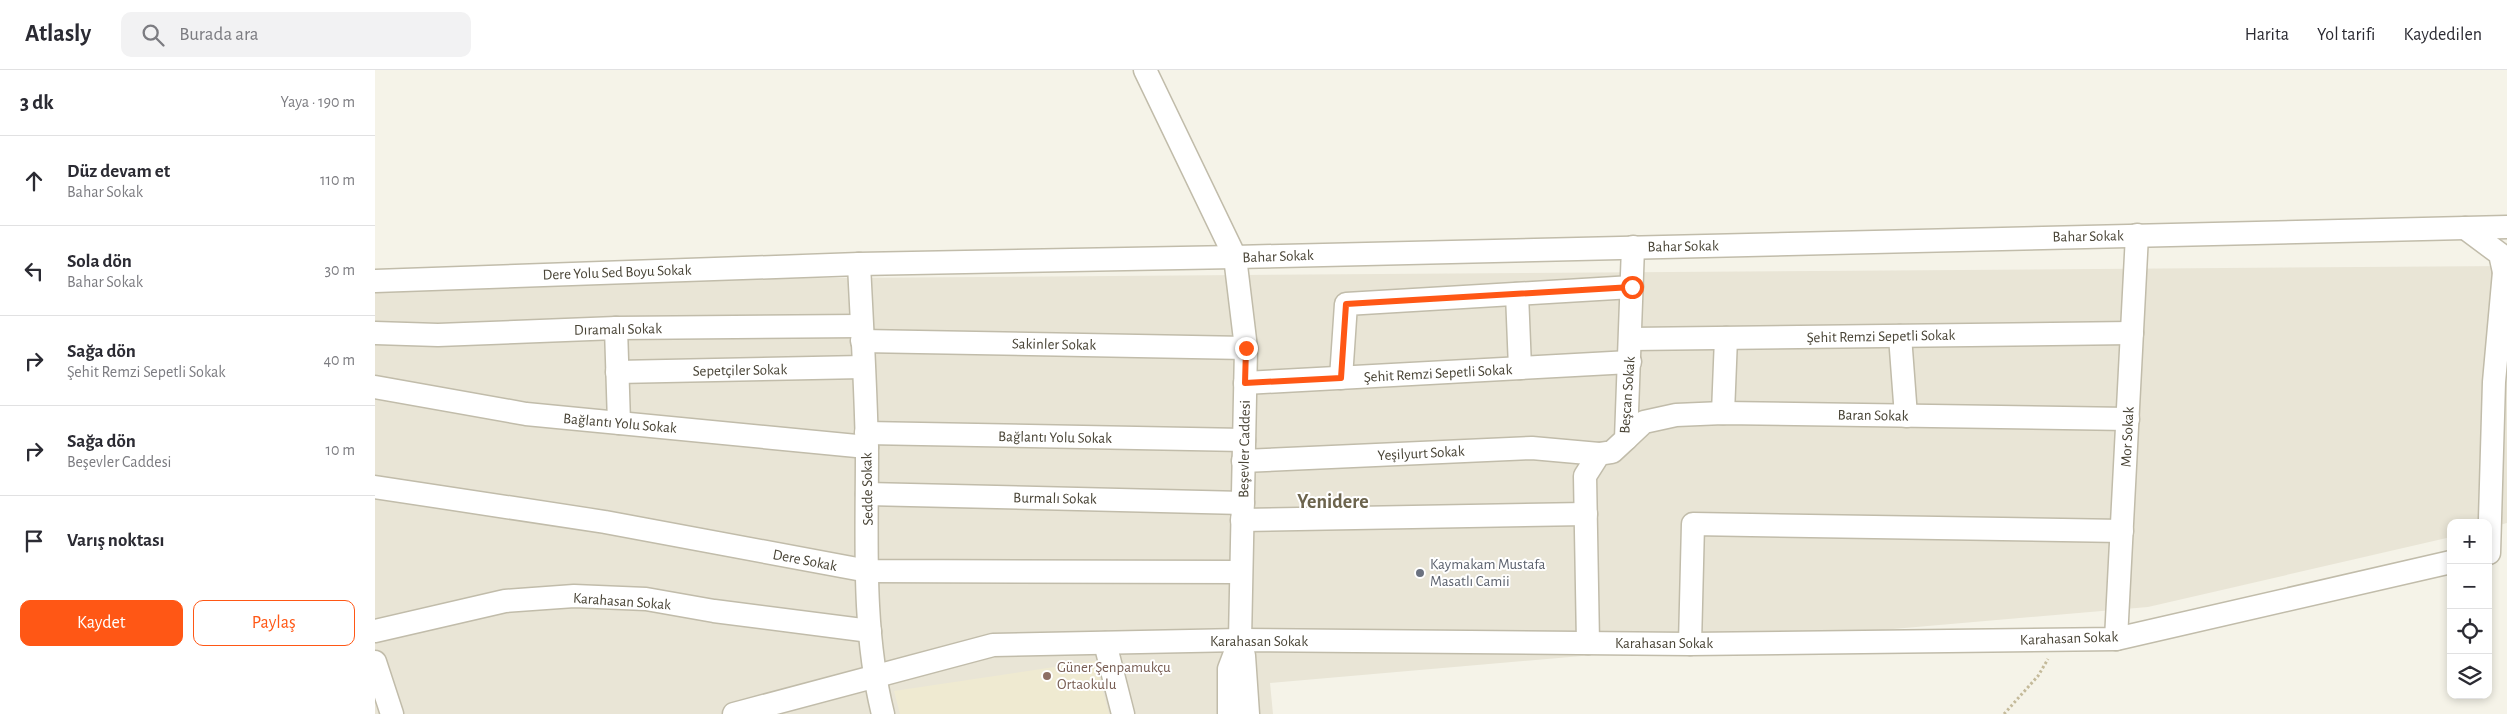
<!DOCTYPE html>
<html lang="tr">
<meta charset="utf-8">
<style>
:root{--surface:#fff;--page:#f2f2f3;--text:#2b2b33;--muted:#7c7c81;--line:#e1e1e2;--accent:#ff5715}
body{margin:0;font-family:"Alegreya Sans",sans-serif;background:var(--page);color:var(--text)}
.controls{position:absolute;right:15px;bottom:15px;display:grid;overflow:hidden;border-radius:10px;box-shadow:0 2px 8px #0003}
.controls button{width:45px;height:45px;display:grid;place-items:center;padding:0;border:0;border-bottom:1px solid var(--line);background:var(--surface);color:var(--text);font:25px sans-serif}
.stop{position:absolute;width:15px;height:15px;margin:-11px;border:4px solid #ff5715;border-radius:50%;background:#fff}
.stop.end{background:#ff5715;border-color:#fff;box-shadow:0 1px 5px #0008}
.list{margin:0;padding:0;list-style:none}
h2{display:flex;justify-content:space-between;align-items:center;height:65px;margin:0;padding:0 20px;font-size:21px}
h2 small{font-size:16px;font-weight:400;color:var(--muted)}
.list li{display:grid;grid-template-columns:32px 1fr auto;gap:15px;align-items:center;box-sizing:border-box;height:90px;padding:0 20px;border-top:1px solid var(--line)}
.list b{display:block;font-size:19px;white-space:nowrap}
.list p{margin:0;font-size:16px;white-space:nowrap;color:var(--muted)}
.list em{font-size:16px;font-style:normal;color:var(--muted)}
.actions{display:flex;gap:10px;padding:15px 20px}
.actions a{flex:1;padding:11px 0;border:1px solid var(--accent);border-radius:10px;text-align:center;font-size:18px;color:var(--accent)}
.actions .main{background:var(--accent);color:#fff}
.icon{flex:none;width:28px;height:28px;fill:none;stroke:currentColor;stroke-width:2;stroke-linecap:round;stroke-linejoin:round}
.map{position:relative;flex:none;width:2132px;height:644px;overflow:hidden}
header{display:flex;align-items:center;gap:30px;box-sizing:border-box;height:70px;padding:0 25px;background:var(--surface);border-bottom:1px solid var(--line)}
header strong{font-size:24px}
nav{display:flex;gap:28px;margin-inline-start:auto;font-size:18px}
.search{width:350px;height:45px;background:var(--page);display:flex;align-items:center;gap:12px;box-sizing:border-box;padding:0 18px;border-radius:10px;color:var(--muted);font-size:19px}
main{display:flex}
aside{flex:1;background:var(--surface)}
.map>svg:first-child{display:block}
</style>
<header>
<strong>Atlasly</strong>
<div class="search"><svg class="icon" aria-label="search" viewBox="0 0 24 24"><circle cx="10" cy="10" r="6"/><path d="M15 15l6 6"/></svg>Burada ara</div>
<nav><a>Harita</a><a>Yol tarifi</a><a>Kaydedilen</a></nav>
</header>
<main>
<aside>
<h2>3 dk<small>Yaya · 190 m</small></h2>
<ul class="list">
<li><svg class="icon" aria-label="ahead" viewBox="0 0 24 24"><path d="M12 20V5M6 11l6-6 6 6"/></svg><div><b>Düz devam et</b><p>Bahar Sokak</p></div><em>110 m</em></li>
<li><svg class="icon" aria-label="left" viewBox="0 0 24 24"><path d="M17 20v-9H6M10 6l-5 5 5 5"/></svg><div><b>Sola dön</b><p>Bahar Sokak</p></div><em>30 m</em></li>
<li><svg class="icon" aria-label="right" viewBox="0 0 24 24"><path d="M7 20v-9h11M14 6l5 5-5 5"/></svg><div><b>Sağa dön</b><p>Şehit Remzi Sepetli Sokak</p></div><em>40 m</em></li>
<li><svg class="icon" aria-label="right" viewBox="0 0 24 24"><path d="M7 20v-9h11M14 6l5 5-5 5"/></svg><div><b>Sağa dön</b><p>Beşevler Caddesi</p></div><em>10 m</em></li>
<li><svg class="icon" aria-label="arrive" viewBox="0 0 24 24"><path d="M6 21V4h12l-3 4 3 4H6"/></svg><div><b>Varış noktası</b></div></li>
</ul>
<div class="actions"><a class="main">Kaydet</a><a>Paylaş</a></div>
</aside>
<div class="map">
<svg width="2132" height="644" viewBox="0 0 2132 644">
<rect width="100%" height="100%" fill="#f5f3e8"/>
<path fill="#e9e5d6" d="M 2132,196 L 2132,453 L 2113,458 L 2113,453 L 2076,453 L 2076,467 L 1773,537 L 895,613 L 898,644 L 0,644 L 0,214 L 38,211 Z"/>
<path fill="#efead1" d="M 720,591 L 734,644 L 525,644 L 519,621 Z"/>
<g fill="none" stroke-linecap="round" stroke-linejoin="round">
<g stroke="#c1bcaa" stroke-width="25">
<g id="minor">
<path d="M 770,0 L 860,187 L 871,278 L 865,570"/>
<path d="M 2090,158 L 2125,184 L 2129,202"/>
<path d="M 484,194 C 487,257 491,320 492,383 C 492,470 487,560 508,644"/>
<path d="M 0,211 L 484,194 L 860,187 L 2132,157"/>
<path d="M 1142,224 L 1145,298"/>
<path d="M 241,258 L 244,353"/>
<path d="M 0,263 L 63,265 L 241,258 L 486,256"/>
<path d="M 1525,266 L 1531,346"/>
<path d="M 1256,269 L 1757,263"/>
<path d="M 487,271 L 871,278"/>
<path d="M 242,302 L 488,297"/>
<path d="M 966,308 L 971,234 L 1257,217"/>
<path d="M 870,313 L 1255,292"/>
<path d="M 0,317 L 151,344 L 492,377"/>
<path d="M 1348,343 L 1351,268"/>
<path d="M 491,363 L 869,370"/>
<path d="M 1251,369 L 1269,352 L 1301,345 L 1348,343 L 1753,349"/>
<path d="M 868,391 L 1157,378 L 1224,384"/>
<path d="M 0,417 L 230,452 L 493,501 L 865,502"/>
<path d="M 492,424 L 868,433"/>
<path d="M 867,450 L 1211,444"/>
<path d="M 2114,483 L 2119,312 L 2129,202 L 2132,202"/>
<path d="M 0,561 L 130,531 L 199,526 L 271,529 L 339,541 L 495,561"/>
<path d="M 1741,569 L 1762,165"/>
<path d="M 730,573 L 748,644"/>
<path d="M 1213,573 L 1210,406 L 1224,384 L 1237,382 L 1251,369 L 1258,177"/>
<path d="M 1315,574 L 1318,454 L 1747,461"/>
<path d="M 0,592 L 17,644"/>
<path d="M 359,644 L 618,575 L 865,570 L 1315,574 L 1741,569 L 2076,492"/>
<path d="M 854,644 L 854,599 L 865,570 L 869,586 L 873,644"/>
</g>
</g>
<path stroke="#c4ba9a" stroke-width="3" stroke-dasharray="2.5 2.5" stroke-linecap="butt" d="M 1629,644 L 1663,606 L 1673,589"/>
<use href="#minor" stroke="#fff" stroke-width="22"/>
</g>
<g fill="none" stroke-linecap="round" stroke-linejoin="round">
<path stroke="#ff5715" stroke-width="6" d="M 871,278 L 870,313 L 966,308 L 971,234 L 1257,217"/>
</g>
<circle fill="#6b7280" stroke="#fff" stroke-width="2" cx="1045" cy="503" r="5"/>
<circle fill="#8d6e63" stroke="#fff" stroke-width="2" cx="672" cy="606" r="5"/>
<g text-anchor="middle" stroke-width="4" stroke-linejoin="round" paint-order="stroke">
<g font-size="15" fill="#494436" stroke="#fff">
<text transform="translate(1713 166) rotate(-1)" y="5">Bahar Sokak</text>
<text transform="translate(1308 176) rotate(-1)" y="5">Bahar Sokak</text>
<text transform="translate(903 186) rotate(-2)" y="5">Bahar Sokak</text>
<text transform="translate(242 202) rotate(-2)" y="5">Dere Yolu Sed Boyu Sokak</text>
<text transform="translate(243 259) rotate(-1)" y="5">Dıramalı Sokak</text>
<text transform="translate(1506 266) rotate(-1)" y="5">Şehit Remzi Sepetli Sokak</text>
<text transform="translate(679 274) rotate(1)" y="5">Sakinler Sokak</text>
<text transform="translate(365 300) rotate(-1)" y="5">Sepetçiler Sokak</text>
<text transform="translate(1063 303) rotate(-3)" y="5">Şehit Remzi Sepetli Sokak</text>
<text transform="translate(1252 325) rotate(-86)" y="5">Beşcan Sokak</text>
<text transform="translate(1498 345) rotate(1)" y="5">Baran Sokak</text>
<text transform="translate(245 353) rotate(5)" y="5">Bağlantı Yolu Sokak</text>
<text transform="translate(680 367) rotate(1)" y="5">Bağlantı Yolu Sokak</text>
<text transform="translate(1752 367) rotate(-87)" y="5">Mor Sokak</text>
<text transform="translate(869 379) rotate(-89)" y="5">Beşevler Caddesi</text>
<text transform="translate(1046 383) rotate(-3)" y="5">Yeşilyurt Sokak</text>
<text transform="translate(492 419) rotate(-91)" y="5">Sedde Sokak</text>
<text transform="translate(680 428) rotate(1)" y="5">Burmalı Sokak</text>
<text transform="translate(430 490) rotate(11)" y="5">Dere Sokak</text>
<text transform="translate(247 531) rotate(4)" y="5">Karahasan Sokak</text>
<text transform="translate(1694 568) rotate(-2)" y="5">Karahasan Sokak</text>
<text x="884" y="576">Karahasan Sokak</text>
<text x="1289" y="578">Karahasan Sokak</text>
</g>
<g font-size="15" fill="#5b616d" stroke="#fff" text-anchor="start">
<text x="1055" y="499">Kaymakam Mustafa<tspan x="1055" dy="17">Masatlı Camii</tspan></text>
</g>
<g font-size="15" fill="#785e54" stroke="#fff" text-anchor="start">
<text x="682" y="602">Güner Şenpamukçu<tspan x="682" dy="17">Ortaokulu</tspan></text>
</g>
<g font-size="20" font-weight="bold" fill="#6c644d" stroke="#fff">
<text x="958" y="438">Yenidere</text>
</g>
</g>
</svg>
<div class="controls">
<button>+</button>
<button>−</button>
<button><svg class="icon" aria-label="locate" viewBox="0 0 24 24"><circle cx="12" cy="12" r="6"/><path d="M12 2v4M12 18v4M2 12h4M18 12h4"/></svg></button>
<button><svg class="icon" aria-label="layers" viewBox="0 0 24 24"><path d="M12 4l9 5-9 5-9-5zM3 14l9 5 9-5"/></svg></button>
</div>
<div class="stop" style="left:1257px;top:217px"></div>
<div class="stop end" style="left:871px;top:278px"></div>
</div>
</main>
